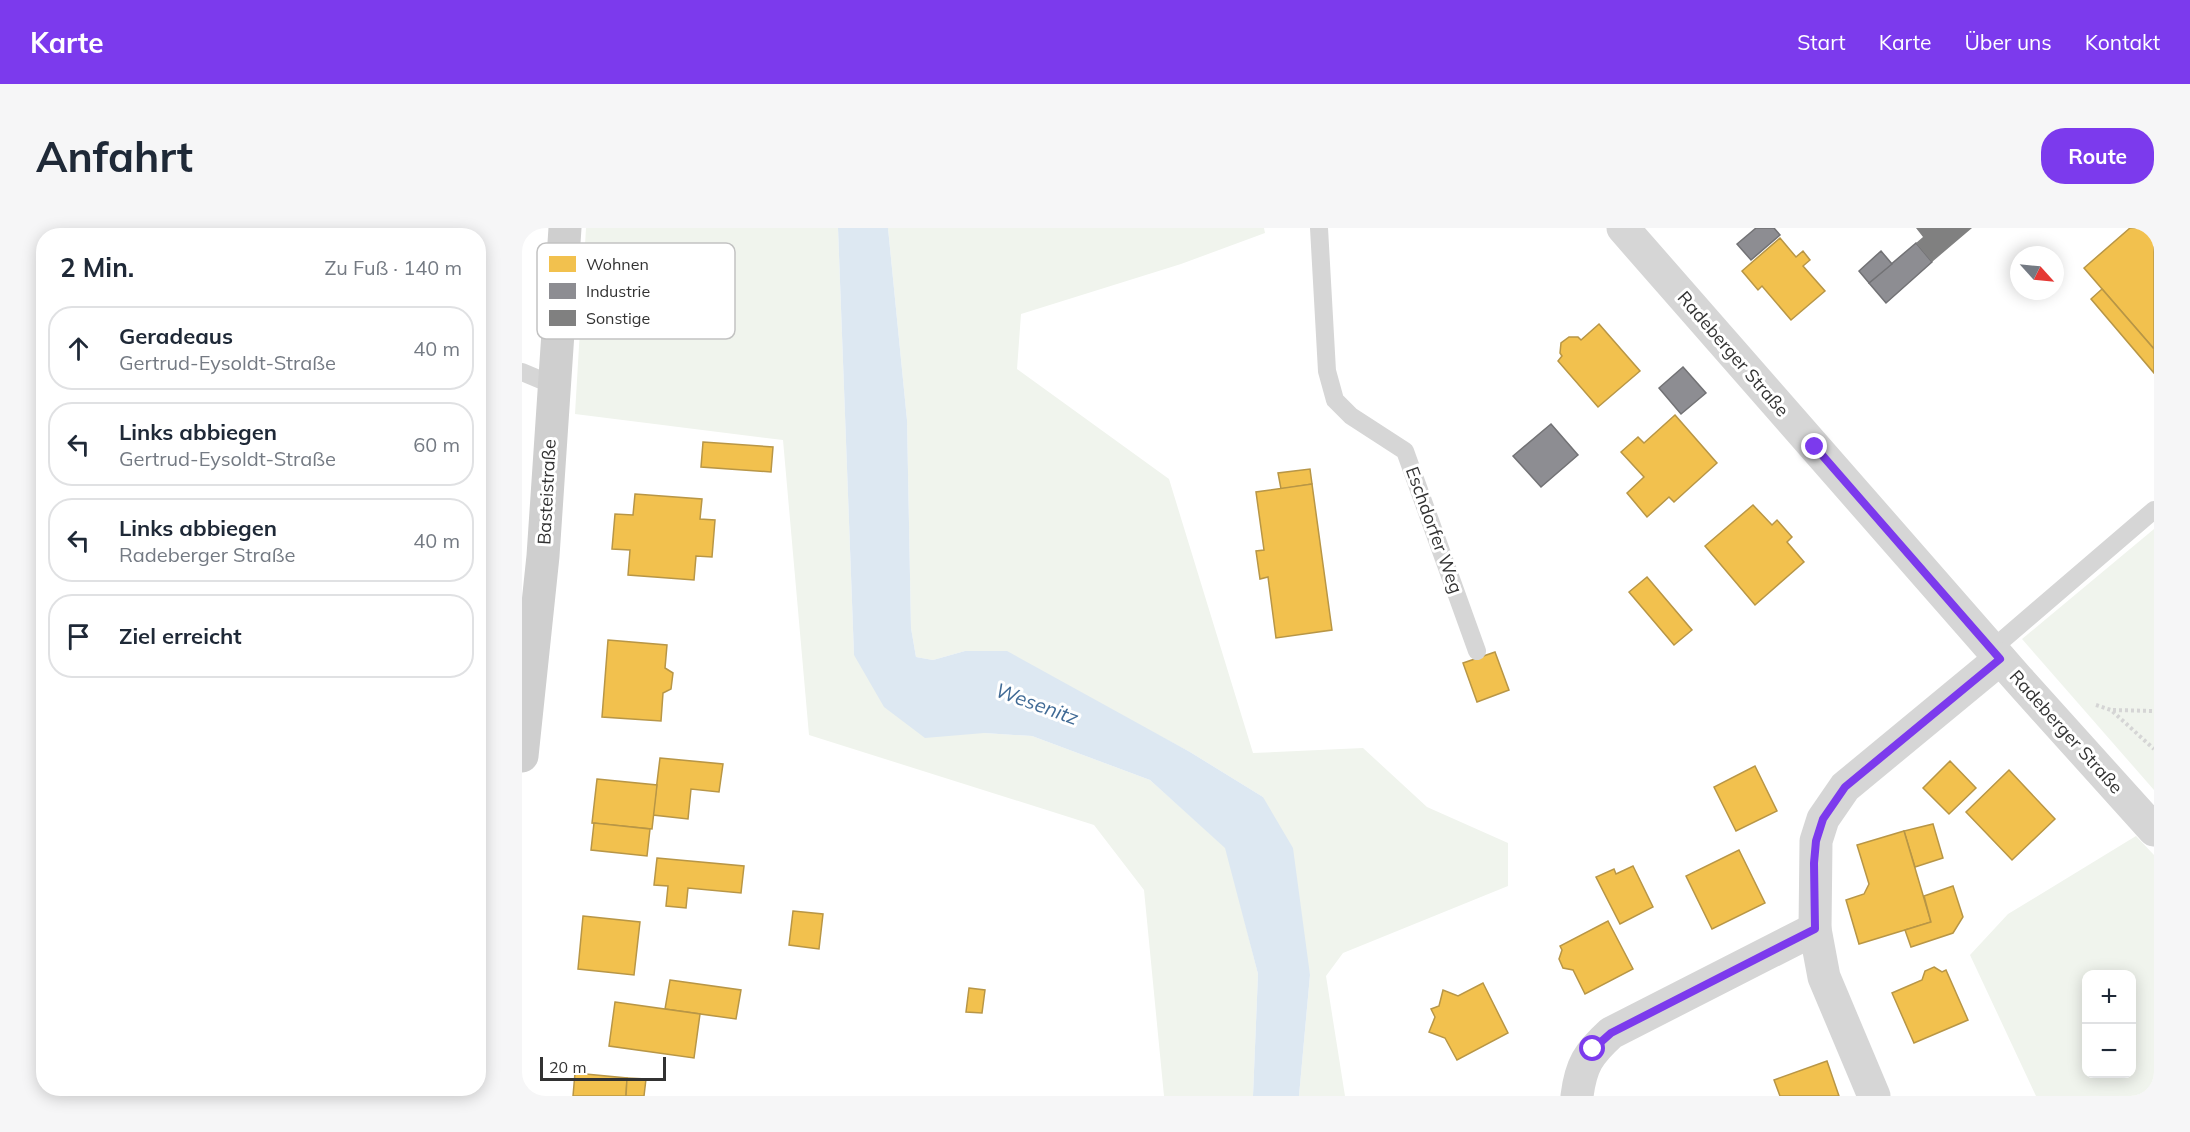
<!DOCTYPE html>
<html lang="de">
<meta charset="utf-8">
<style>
:root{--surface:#fff;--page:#f6f6f7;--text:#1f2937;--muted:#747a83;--line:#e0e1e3;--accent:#7c3aed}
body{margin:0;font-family:Mulish,sans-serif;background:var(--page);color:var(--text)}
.controls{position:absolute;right:18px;bottom:18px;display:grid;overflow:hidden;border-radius:12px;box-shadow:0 3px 15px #0003}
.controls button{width:54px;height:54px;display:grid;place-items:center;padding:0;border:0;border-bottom:2px solid var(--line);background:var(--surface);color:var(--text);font:30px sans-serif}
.compass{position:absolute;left:1488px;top:18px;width:54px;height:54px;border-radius:50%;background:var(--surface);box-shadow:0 3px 15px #0003;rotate:117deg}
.scale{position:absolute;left:18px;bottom:15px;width:126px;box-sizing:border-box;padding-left:6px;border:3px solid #323232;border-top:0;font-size:16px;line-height:21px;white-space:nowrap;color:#323232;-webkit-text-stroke:4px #fff;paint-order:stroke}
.stop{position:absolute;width:18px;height:18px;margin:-14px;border:4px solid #7c3aed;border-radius:50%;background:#fff}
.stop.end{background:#7c3aed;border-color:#fff;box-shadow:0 2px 6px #0008}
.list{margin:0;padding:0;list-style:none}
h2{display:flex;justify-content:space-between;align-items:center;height:78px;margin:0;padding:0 24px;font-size:26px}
h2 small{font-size:20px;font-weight:400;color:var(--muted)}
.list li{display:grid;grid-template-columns:39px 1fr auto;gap:18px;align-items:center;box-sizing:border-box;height:84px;margin:0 12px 12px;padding:0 12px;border:2px solid var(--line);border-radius:24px}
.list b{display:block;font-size:22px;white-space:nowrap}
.list p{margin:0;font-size:20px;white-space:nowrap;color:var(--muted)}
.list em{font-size:20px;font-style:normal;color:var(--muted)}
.icon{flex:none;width:33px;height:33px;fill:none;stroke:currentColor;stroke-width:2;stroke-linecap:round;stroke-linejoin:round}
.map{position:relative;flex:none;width:1632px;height:868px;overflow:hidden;border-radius:24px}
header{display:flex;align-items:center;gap:36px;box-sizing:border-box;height:84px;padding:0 30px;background:var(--accent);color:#fff}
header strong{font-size:28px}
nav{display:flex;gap:33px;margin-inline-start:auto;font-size:21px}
.intro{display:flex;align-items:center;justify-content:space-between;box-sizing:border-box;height:144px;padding:0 36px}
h1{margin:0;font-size:42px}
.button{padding:15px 27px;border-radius:24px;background:var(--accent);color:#fff;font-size:21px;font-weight:700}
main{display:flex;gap:36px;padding:0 36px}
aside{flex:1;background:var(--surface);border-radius:24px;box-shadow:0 3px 15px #0003}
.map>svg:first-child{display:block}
</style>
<header>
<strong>Karte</strong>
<nav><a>Start</a><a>Karte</a><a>Über uns</a><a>Kontakt</a></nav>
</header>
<div class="intro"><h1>Anfahrt</h1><a class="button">Route</a></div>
<main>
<aside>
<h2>2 Min.<small>Zu Fuß · 140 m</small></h2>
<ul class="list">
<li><svg class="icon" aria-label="ahead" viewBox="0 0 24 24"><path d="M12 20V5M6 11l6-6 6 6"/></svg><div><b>Geradeaus</b><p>Gertrud-Eysoldt-Straße</p></div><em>40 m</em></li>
<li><svg class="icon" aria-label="left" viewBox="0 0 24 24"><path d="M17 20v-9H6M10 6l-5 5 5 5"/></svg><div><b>Links abbiegen</b><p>Gertrud-Eysoldt-Straße</p></div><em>60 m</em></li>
<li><svg class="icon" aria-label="left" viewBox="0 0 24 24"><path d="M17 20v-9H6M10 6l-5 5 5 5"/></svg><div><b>Links abbiegen</b><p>Radeberger Straße</p></div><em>40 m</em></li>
<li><svg class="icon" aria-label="arrive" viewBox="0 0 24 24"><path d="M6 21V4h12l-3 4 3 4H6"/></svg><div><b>Ziel erreicht</b></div></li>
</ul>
</aside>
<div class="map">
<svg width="1632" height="868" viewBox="0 0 1632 868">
<rect width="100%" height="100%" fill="#fff"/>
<g fill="#f0f4ed" fill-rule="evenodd">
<path d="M 64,0 L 316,0 L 332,427 L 462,505 L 510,508 L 628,552 L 704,620 L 736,746 L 731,868 L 642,868 L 622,662 L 572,597 L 287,507 L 261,212 L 53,186 Z"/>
<path d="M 366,0 L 742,0 L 743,5 L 659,36 L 499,86 L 495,141 L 647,251 L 731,525 L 841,520 L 905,579 L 986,615 L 986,658 L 821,725 L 804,748 L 823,868 L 777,868 L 788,747 L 741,569 L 668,524 L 584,479 L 443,423 L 411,432 L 394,429 L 389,400 L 385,192 Z"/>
<path d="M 1632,301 L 1632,562 L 1500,411 Z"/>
<path d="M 1614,608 L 1632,627 L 1632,868 L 1514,868 L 1448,727 L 1486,686 ZM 1564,746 L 1610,746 L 1610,846 L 1564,846 Z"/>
</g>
<path fill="#dde8f2" d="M 316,0 L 366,0 L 385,192 L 389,400 L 394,429 L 411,432 L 443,423 L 485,423 L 668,524 L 741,569 L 771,620 L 788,747 L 777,868 L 731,868 L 736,746 L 703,620 L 628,552 L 510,508 L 462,505 L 403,510 L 362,479 L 332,427 Z"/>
<g fill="#f2c14e" stroke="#b89646" stroke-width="1.5">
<path d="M 1608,0 L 1624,0 L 1632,9 L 1632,121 L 1562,40 Z"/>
<path d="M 1258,10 L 1274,29 L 1281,23 L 1288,32 L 1281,38 L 1303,63 L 1269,92 L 1240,58 L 1236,62 L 1220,43 Z"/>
<path d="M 1580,61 L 1632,121 L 1632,145 L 1569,71 Z"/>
<path d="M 1077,96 L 1118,143 L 1076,179 L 1036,133 L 1040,128 L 1038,125 L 1039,115 L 1047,109 L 1056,109 L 1059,112 Z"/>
<path d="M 1153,187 L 1195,235 L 1152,274 L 1147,269 L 1125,289 L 1105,265 L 1122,249 L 1099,224 L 1116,209 L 1122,215 Z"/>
<path d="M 181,214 L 251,219 L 249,244 L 179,239 Z"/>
<path d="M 788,241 L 790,256 L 759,261 L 756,245 Z"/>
<path d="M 790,256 L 810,402 L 754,410 L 746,349 L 738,351 L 734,323 L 742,322 L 734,264 Z"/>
<path d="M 113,266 L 180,271 L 178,291 L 193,292 L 190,329 L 174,328 L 172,352 L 106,347 L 108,322 L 90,321 L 93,286 L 111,287 Z"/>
<path d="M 1231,277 L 1250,297 L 1255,292 L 1270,309 L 1265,314 L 1282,334 L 1233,377 L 1183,318 Z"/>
<path d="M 1125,349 L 1170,402 L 1152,417 L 1107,364 Z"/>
<path d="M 86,412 L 145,417 L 143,440 L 151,445 L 149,461 L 141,465 L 139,493 L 80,489 Z"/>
<path d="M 973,424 L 987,462 L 955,474 L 941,435 Z"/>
<path d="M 138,530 L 201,536 L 197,564 L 169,561 L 166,591 L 131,587 Z"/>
<path d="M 1428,533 L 1454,560 L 1427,586 L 1401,560 Z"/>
<path d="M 1233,538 L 1255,583 L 1214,603 L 1192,559 Z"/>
<path d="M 1487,542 L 1533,591 L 1490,632 L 1444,584 Z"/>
<path d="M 75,551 L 135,557 L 130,601 L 70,595 Z"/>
<path d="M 72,595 L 128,601 L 125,628 L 69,622 Z"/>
<path d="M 1411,596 L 1421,630 L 1393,639 L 1382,603 Z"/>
<path d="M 1382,603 L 1409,694 L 1337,716 L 1324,672 L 1342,666 L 1347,656 L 1335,617 Z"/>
<path d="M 1217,622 L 1243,675 L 1190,701 L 1164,648 Z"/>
<path d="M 135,630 L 222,638 L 219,665 L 166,660 L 164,680 L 144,678 L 146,658 L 132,657 Z"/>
<path d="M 1111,638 L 1131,679 L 1098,696 L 1074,649 L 1092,641 L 1094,646 Z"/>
<path d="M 1431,658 L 1441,689 L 1431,705 L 1389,719 L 1383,702 L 1409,694 L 1402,668 Z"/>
<path d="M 271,683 L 301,686 L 297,721 L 267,717 Z"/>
<path d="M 61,688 L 118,694 L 112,747 L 56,741 Z"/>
<path d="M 1086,693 L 1111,741 L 1063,766 L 1051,742 L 1041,740 L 1037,731 L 1040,722 L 1038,718 Z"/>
<path d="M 1412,739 L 1420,744 L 1424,742 L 1446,792 L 1392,815 L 1370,765 L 1400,752 L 1403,743 Z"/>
<path d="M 148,752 L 219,762 L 214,791 L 143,781 Z"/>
<path d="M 961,755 L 986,805 L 935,832 L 923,810 L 907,804 L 913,789 L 909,781 L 917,778 L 921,762 L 936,768 Z"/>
<path d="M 447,760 L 463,762 L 460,785 L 444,784 Z"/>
<path d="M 93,774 L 178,786 L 172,830 L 87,818 Z"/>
<path d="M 1305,833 L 1317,868 L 1258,868 L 1252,852 Z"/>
<path d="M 53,845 L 105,850 L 104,868 L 51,868 Z"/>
<path d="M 105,850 L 124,851 L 122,868 L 104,868 Z"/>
</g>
<g fill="#8d8d92" stroke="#727275" stroke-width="1.5">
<path d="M 1234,0 L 1252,0 L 1258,7 L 1229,32 L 1215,16 Z"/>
<path d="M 1394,15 L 1410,34 L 1364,75 L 1347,55 Z"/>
<path d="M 1359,23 L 1370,36 L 1347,55 L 1337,43 Z"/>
<path d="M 1161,139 L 1184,165 L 1159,186 L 1137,160 Z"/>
<path d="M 1029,196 L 1056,227 L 1019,259 L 991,228 Z"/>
</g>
<path fill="#808080" d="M 1394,0 L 1450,0 L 1410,34 L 1394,15 L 1401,9 Z"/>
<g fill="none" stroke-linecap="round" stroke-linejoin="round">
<g stroke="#d5d5d5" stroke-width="4" stroke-dasharray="3 3" stroke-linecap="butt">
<path d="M 1574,477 L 1589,482 L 1632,521"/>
<path d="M 1591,482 L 1632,483"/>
</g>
<g stroke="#d6d6d6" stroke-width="18">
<path d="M 797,0 L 805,143 L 813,172 L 829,188 L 883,223 L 955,423"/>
<path d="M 0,144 L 31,157"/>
<path d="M 1470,421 L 1632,282"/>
</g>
<g stroke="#d6d6d6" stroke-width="33">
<path d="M 1101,0 L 1496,451 L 1632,602"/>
<path d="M 1055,868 C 1059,837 1066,826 1089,805 L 1293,701"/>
<path d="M 1352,868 L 1302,749 L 1293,701 L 1294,613 L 1301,591 L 1323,559 L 1478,431"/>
</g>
<path stroke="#cfcfcf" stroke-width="33" d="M 0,528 L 21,328 L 43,0"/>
</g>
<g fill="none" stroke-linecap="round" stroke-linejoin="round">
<path stroke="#7c3aed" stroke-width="8" d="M 1071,821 L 1089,805 L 1293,701 L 1292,635 L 1294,613 L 1301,591 L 1323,559 L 1478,431 L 1293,219"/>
</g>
<g text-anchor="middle" stroke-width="6" stroke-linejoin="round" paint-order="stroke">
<g font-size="18" fill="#323232" stroke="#fff">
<text transform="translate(1211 126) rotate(49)" y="6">Radeberger Straße</text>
<text transform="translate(25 264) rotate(-87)" y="6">Basteistraße</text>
<text transform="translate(912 302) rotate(70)" y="6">Eschdorfer Weg</text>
<text transform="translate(1544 504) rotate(48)" y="6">Radeberger Straße</text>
</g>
<g font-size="20" font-style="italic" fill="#406a95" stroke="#fff">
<text transform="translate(515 476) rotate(20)" y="7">Wesenitz</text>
</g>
</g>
<rect x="15" y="15" width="198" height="96" rx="9" fill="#fff" stroke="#c2c2c2" stroke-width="1.5"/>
<rect x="27" y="28" width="27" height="16" fill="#f2c14e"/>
<rect x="27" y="55" width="27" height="16" fill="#8d8d92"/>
<rect x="27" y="82" width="27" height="16" fill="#808080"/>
<g font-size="16" fill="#323232">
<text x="64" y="42">Wohnen</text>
<text x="64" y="69">Industrie</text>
<text x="64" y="96">Sonstige</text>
</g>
</svg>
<div class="controls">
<button>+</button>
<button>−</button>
</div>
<svg class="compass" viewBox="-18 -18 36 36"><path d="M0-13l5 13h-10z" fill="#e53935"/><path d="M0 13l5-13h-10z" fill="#747a83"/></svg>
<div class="scale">20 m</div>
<div class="stop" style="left:1071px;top:821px"></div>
<div class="stop end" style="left:1293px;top:219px"></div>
</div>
</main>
